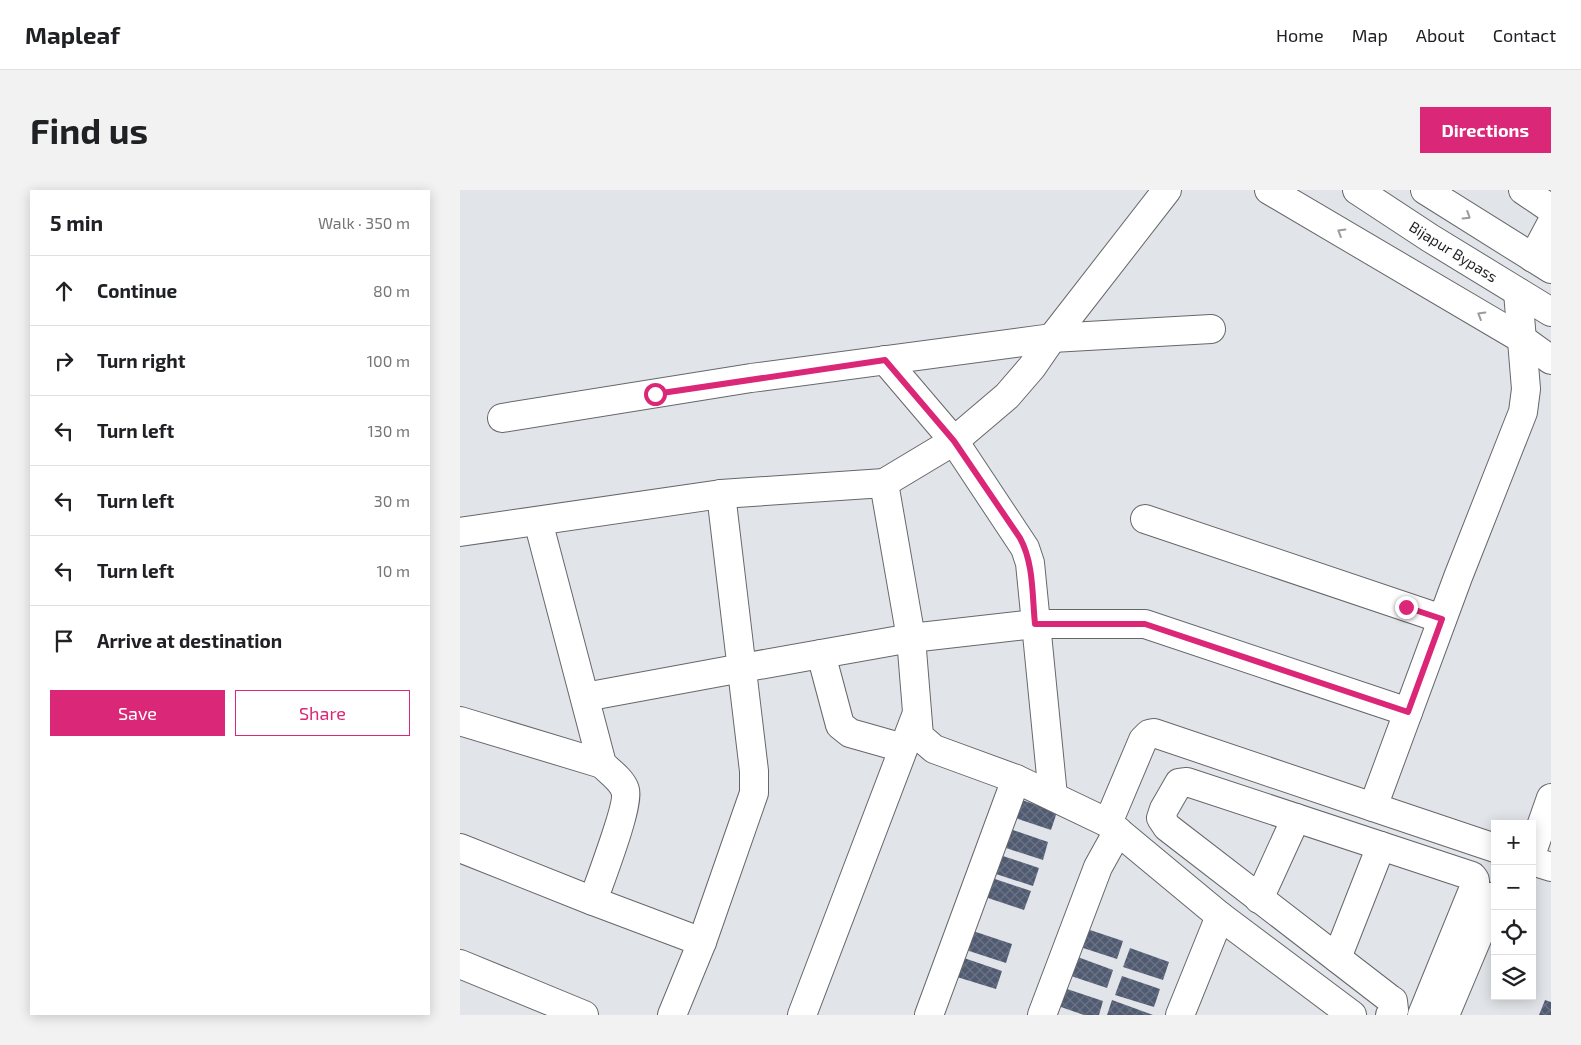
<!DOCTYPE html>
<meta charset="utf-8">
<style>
:root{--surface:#fff;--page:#f2f2f2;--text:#202124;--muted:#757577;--line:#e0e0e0;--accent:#db2777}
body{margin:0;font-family:"Exo 2",sans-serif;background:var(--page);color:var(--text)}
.controls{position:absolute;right:15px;bottom:15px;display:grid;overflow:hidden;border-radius:0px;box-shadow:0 2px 12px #0003}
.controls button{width:45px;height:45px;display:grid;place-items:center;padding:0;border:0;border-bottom:1px solid var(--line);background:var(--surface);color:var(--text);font:25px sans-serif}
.stop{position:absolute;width:15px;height:15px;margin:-11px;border:4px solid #db2777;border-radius:50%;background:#fff}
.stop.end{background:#db2777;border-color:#fff;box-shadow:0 1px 5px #0008}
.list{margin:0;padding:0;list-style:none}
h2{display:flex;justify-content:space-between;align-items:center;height:65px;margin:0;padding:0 20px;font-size:21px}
h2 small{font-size:16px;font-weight:400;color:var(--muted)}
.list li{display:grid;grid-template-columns:32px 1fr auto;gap:15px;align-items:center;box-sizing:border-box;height:70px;padding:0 20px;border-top:1px solid var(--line)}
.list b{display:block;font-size:19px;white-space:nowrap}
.list em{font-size:16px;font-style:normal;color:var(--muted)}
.actions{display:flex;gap:10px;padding:15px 20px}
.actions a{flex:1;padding:11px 0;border:1px solid var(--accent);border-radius:0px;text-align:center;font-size:18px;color:var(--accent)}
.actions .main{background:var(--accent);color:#fff}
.icon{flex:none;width:28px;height:28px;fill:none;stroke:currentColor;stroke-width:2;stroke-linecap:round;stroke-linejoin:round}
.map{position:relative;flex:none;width:1091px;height:825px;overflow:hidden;border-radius:0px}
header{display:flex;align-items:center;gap:30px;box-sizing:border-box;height:70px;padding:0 25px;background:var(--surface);border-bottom:1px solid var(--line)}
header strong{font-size:24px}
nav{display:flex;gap:28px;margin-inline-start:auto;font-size:18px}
.intro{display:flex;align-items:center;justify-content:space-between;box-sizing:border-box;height:120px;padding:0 30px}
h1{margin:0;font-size:35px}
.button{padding:12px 22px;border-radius:0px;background:var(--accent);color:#fff;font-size:18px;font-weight:700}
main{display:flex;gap:30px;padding:0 30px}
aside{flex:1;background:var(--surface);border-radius:0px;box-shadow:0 2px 12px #0003}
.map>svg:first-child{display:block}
</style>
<header>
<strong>Mapleaf</strong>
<nav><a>Home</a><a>Map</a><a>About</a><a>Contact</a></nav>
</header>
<div class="intro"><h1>Find us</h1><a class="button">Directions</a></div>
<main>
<aside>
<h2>5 min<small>Walk · 350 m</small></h2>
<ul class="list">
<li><svg class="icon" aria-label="ahead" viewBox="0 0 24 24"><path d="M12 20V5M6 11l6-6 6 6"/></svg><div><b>Continue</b></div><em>80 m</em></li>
<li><svg class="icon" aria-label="right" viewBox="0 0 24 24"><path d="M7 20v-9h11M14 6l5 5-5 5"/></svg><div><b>Turn right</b></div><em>100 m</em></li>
<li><svg class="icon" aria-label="left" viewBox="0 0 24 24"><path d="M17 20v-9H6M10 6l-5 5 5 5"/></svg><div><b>Turn left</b></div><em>130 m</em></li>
<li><svg class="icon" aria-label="left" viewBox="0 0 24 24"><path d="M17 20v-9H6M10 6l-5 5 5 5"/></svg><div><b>Turn left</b></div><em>30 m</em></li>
<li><svg class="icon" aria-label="left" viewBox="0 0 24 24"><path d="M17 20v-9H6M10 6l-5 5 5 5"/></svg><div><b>Turn left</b></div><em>10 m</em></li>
<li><svg class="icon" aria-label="arrive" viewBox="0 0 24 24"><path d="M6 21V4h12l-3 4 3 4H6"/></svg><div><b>Arrive at destination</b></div></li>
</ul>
<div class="actions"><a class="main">Save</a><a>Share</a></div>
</aside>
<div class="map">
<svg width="1091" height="825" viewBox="0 0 1091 825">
<defs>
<pattern id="building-cross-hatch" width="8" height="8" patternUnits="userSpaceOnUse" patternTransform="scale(1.25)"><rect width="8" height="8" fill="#505b72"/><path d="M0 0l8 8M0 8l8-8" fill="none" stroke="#6b7385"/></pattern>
</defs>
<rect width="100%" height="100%" fill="#e1e4e8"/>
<g fill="url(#building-cross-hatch)">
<path d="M 559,609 L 597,622 L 591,640 L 552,627 Z"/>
<path d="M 550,639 L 588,652 L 583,670 L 543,657 Z"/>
<path d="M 540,665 L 579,678 L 573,696 L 533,683 Z"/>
<path d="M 532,688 L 571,701 L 564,720 L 525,707 Z"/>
<path d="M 624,738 L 663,751 L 657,769 L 617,756 Z"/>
<path d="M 513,741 L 552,754 L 546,773 L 506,760 Z"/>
<path d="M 670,758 L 709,772 L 703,790 L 663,777 Z"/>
<path d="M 615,766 L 653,780 L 647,798 L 608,785 Z"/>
<path d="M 504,768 L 542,781 L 536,799 L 497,787 Z"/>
<path d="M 662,786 L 700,799 L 694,817 L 655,805 Z"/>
<path d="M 604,798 L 643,811 L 639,825 L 624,825 L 598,816 Z"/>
<path d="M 652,810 L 693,825 L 647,825 Z"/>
<path d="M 1085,810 L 1091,812 L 1091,825 L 1079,825 Z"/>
</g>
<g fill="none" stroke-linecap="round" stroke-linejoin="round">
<g stroke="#66676b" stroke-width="30">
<g id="minor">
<path d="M 809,0 L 1062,149 L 1091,170"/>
<path d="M 1063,0 L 1091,19"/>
<path d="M 1073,68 L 1091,34"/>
<path d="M 425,170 L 494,251 L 565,358 L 570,373 L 593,606"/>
<path d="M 42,228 L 291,188 L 592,148 L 751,139"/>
<path d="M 424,293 L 494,251 L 547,206 L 572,177 L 592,148 L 707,0"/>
<path d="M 685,329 L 982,429"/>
<path d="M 78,331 L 142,574 C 149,581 162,590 165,600 C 170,614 139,693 133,711 L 242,752 L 212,825"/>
<path d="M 0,342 L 261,304 L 424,293 L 451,448 L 459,546 L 474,559 L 556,589 L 648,633 L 760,726 L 892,825"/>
<path d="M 361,464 L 380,535 L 390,543 L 443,558"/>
<path d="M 125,507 L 282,478 L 451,448 L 575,434 L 685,434 L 948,522"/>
<path d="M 0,531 L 142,574"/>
<path d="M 913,617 L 1035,658"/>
<path d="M 648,633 L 683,550 L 689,544 L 694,543 L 913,617 L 998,387 L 1063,222 L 1066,199 L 1058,102"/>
<path d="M 0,658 L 133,711"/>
<path d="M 1072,662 L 1091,608"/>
<path d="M 1072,671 L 1091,677"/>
<path d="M 799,709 L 836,628"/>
<path d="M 242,752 L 294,603 L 294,581 L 261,304"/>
<path d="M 877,768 L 921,656"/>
<path d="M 0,774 L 124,825"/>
<path d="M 342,825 L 457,523"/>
<path d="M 469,825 L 556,589"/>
<path d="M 582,825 L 638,677 L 658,641"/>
<path d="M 720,825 L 760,726"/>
<path d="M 930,825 L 934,820 L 933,811 L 930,809 L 707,637 L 701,628 L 704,619 L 719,593 L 727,592 L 1012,686 L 1015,690 L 1015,695 L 962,825"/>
<path d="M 985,825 L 1035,706"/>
</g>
</g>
<g stroke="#66676b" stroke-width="30">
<g id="highway">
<path d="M 897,0 L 970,48 L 1091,122"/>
<path d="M 965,0 L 1091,79"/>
</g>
</g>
<use href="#minor" stroke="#fff" stroke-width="28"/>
<use href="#highway" stroke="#fff" stroke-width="28"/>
</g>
<defs><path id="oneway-chevron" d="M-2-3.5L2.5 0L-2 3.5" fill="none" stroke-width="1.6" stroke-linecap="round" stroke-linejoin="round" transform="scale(1.25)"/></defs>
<g stroke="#9a9b9c">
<use href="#oneway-chevron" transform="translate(1007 26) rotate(32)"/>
<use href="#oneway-chevron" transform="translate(881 42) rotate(-149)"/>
<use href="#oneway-chevron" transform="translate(1021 125) rotate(-149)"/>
</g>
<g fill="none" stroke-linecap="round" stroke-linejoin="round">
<path stroke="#db2777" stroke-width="6" d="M 195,204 L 425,170 L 494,251 L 560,348 C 574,374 572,405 575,434 L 685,434 L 948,522 L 982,429 L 946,417"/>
</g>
<g text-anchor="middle" stroke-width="5" stroke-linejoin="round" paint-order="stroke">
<g font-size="15" fill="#1f2022" stroke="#fff">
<text transform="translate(993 62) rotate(32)" y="5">Bijapur Bypass</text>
</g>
</g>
</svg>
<div class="controls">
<button>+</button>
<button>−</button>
<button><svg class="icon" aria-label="locate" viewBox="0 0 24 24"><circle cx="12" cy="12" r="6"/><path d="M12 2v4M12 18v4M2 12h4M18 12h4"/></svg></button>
<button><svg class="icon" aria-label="layers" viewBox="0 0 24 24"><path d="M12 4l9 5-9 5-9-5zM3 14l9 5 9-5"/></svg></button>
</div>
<div class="stop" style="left:195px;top:204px"></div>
<div class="stop end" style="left:946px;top:417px"></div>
</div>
</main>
